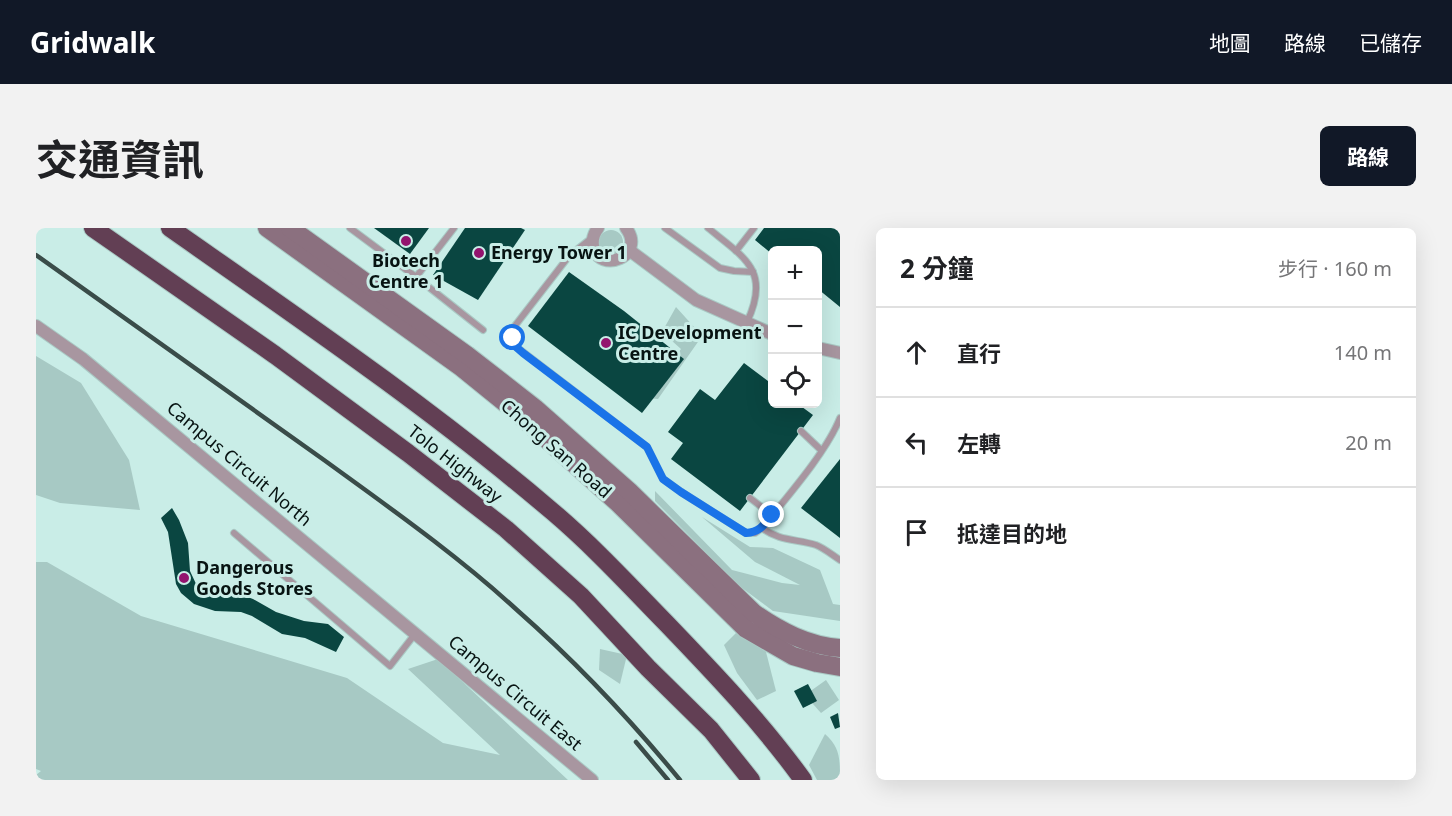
<!DOCTYPE html>
<html lang="zh-TW">
<meta charset="utf-8">
<style>
:root{--surface:#fff;--page:#f2f2f2;--text:#202124;--muted:#757577;--line:#e0e0e0;--accent:#111827}
body{margin:0;font-family:"Noto Sans","Noto Sans TC",sans-serif;background:var(--page);color:var(--text)}
.controls{position:absolute;right:18px;top:18px;display:grid;overflow:hidden;border-radius:9px;box-shadow:0 6px 24px #0002}
.controls button{width:54px;height:54px;display:grid;place-items:center;padding:0;border:0;border-bottom:2px solid var(--line);background:var(--surface);color:var(--text);font:30px sans-serif}
.stop{position:absolute;width:18px;height:18px;margin:-14px;border:4px solid #1a73e8;border-radius:50%;background:#fff}
.stop.end{background:#1a73e8;border-color:#fff;box-shadow:0 2px 6px #0008}
.list{margin:0;padding:0;list-style:none}
h2{display:flex;justify-content:space-between;align-items:center;height:78px;margin:0;padding:0 24px;font-size:26px}
h2 small{font-size:20px;font-weight:400;color:var(--muted)}
.list li{display:grid;grid-template-columns:39px 1fr auto;gap:18px;align-items:center;box-sizing:border-box;height:90px;padding:0 24px;border-top:2px solid var(--line)}
.list b{display:block;font-size:22px;white-space:nowrap}
.list em{font-size:20px;font-style:normal;color:var(--muted)}
.icon{flex:none;width:33px;height:33px;fill:none;stroke:currentColor;stroke-width:2;stroke-linecap:round;stroke-linejoin:round}
.map{position:relative;flex:none;width:804px;height:552px;overflow:hidden;border-radius:9px}
header{display:flex;align-items:center;gap:36px;box-sizing:border-box;height:84px;padding:0 30px;background:var(--accent);color:#fff}
header strong{font-size:28px}
nav{display:flex;gap:33px;margin-inline-start:auto;font-size:21px}
.intro{display:flex;align-items:center;justify-content:space-between;box-sizing:border-box;height:144px;padding:0 36px}
h1{margin:0;font-size:42px}
.button{padding:15px 27px;border-radius:9px;background:var(--accent);color:#fff;font-size:21px;font-weight:700}
main{display:flex;gap:36px;padding:0 36px}
aside{flex:1;background:var(--surface);border-radius:9px;box-shadow:0 6px 24px #0002}
.map>svg:first-child{display:block}
</style>
<header>
<strong>Gridwalk</strong>
<nav><a>地圖</a><a>路線</a><a>已儲存</a></nav>
</header>
<div class="intro"><h1>交通資訊</h1><a class="button">路線</a></div>
<main>
<div class="map">
<svg width="804" height="552" viewBox="0 0 804 552">
<rect width="100%" height="100%" fill="#c9ede7"/>
<g fill="#a7c9c4">
<circle cx="575" cy="14" r="12"/>
<path d="M 640,79 L 659,100 L 664,111 L 622,171 L 611,170 L 645,121 L 626,104 Z"/>
<path d="M 0,128 L 45,155 L 93,232 L 104,282 L 24,275 L 0,267 Z"/>
<path d="M 619,263 L 696,342 L 746,355 L 764,357 L 719,334 L 666,289 L 714,319 L 737,320 L 784,342 L 797,376 L 804,377 L 804,393 L 737,383 L 702,357 L 619,273 Z"/>
<path d="M 0,334 L 11,334 L 105,388 L 311,450 L 407,515 L 464,527 L 372,441 L 402,431 L 532,552 L 0,552 L 0,547 L 5,543 L 0,541 Z"/>
<path d="M 701,404 L 730,424 L 740,463 L 721,472 L 701,445 L 688,417 Z"/>
<path d="M 564,421 L 591,427 L 584,456 L 563,442 Z"/>
<path d="M 790,452 L 803,472 L 785,485 L 769,467 Z"/>
<path d="M 789,506 C 804,519 804,531 804,552 L 781,552 L 773,537 Z"/>
</g>
<g fill="#0a4641">
<path d="M 338,0 L 393,0 L 374,26 Z"/>
<path d="M 429,0 L 485,0 L 489,2 L 442,72 L 397,47 Z"/>
<path d="M 728,0 L 804,0 L 804,79 L 782,61 L 782,22 L 736,22 L 736,26 L 719,12 Z"/>
<path d="M 533,44 L 588,83 L 648,131 L 606,185 L 492,98 Z"/>
<path d="M 708,135 L 736,156 L 736,176 L 762,176 L 777,187 L 704,283 L 635,231 L 647,215 L 632,204 L 664,161 L 679,172 Z"/>
<path d="M 804,231 L 804,310 L 765,280 Z"/>
<path d="M 136,280 L 143,292 L 152,315 L 154,343 L 161,358 L 176,364 L 198,364 L 217,371 L 240,384 L 268,393 L 292,396 L 308,409 L 300,424 L 269,410 L 246,406 L 216,388 L 205,384 L 179,383 L 158,376 L 145,365 L 140,356 L 132,304 L 125,290 Z"/>
<path d="M 772,456 L 781,473 L 767,480 L 758,463 Z"/>
<path d="M 802,485 L 804,499 L 799,501 L 794,489 Z"/>
</g>
<g fill="none" stroke-linecap="round" stroke-linejoin="round">
<g stroke="#aacac5" stroke-width="8">
<g id="service">
<path d="M 314,0 L 380,49 L 447,102"/>
<path d="M 629,0 L 684,40 L 698,43 L 717,44"/>
<path d="M 672,0 C 709,30 735,43 711,94"/>
<path d="M 557,9 L 533,28 L 478,99 L 477,110 L 479,118 L 611,219 L 627,251 L 645,264 L 710,305 L 719,305 L 726,300 C 750,270 790,225 804,190"/>
<path d="M 700,23 L 718,0"/>
<path d="M 380,49 L 418,0"/>
<path d="M 765,203 L 785,222"/>
<path d="M 714,270 L 736,287"/>
<path d="M 726,300 C 743,313 760,311 780,317 C 788,320 796,327 804,332"/>
<path d="M 198,305 L 354,438 L 379,406"/>
</g>
</g>
<g stroke="#aacac5" stroke-width="14">
<g id="minor">
<path d="M 562,0 C 558,5 556,11 557,18 C 563,47 611,28 590,0"/>
<path d="M 593,22 L 660,72 L 736,106"/>
<path d="M 0,98 L 47,131 L 556,552"/>
<path d="M 782,120 L 804,125"/>
</g>
</g>
<g stroke="#aacac5" stroke-width="20">
<g id="secondary">
<path d="M 231,0 L 426,140 L 484,187 L 583,276 L 710,401 L 757,428 L 781,435 L 804,439"/>
<path d="M 254,0 L 431,127 L 499,180 L 593,263 L 718,385 C 744,403 772,418 804,420"/>
</g>
</g>
<g stroke="#aacac5" stroke-width="20">
<g id="motorway">
<path d="M 57,0 L 239,127 L 372,225 L 470,301 L 545,368 L 612,440 L 675,502 L 715,552"/>
<path d="M 134,0 C 264,91 396,181 517,284 C 557,318 593,357 630,395 C 678,445 726,495 767,552"/>
</g>
</g>
<use href="#service" stroke="#a896a0" stroke-width="6"/>
<use href="#minor" stroke="#a896a0" stroke-width="12"/>
<use href="#secondary" stroke="#8b707f" stroke-width="18"/>
<use href="#motorway" stroke="#623f54" stroke-width="18"/>
<g stroke="#3a4c49" stroke-width="4.5">
<path d="M 0,27 C 96,95 192,163 288,232 C 354,280 421,327 481,382 C 540,434 594,491 644,552"/>
<path d="M 600,514 L 632,552"/>
</g>
</g>
<g fill="none" stroke-linecap="round" stroke-linejoin="round">
<path stroke="#1a73e8" stroke-width="8" d="M 477,110 L 479,118 L 487,125 L 611,219 L 627,251 L 645,264 L 710,305 C 724,304 728,297 736,287"/>
</g>
<g fill="#93136e" stroke="#c9ede7" stroke-width="2">
<circle cx="370" cy="13" r="6"/>
<circle cx="443" cy="25" r="6"/>
<circle cx="570" cy="115" r="6"/>
<circle cx="148" cy="350" r="6"/>
</g>
<g text-anchor="middle" stroke-width="6" stroke-linejoin="round" paint-order="stroke">
<g font-size="18" font-weight="bold" fill="#071312" stroke="#c9ede7" text-anchor="start">
<text x="455" y="31">Energy Tower 1</text>
<text x="370" y="39" text-anchor="middle">Biotech<tspan x="370" dy="21">Centre 1</tspan></text>
<text x="582" y="111">IC Development<tspan x="582" dy="21">Centre</tspan></text>
<text x="160" y="346">Dangerous<tspan x="160" dy="21">Goods Stores</tspan></text>
</g>
<g font-size="18" fill="#071312" stroke="#c9ede7">
<text transform="translate(520 221) rotate(41)" y="6">Chong San Road</text>
<text transform="translate(203 236) rotate(40)" y="6">Campus Circuit North</text>
<text transform="translate(419 236) rotate(38)" y="6">Tolo Highway</text>
<text transform="translate(479 465) rotate(40)" y="6">Campus Circuit East</text>
</g>
</g>
</svg>
<div class="controls">
<button>+</button>
<button>−</button>
<button><svg class="icon" aria-label="locate" viewBox="0 0 24 24"><circle cx="12" cy="12" r="6"/><path d="M12 2v4M12 18v4M2 12h4M18 12h4"/></svg></button>
</div>
<div class="stop" style="left:477px;top:110px"></div>
<div class="stop end" style="left:736px;top:287px"></div>
</div>
<aside>
<h2>2 分鐘<small>步行 · 160 m</small></h2>
<ul class="list">
<li><svg class="icon" aria-label="ahead" viewBox="0 0 24 24"><path d="M12 20V5M6 11l6-6 6 6"/></svg><div><b>直行</b></div><em>140 m</em></li>
<li><svg class="icon" aria-label="left" viewBox="0 0 24 24"><path d="M17 20v-9H6M10 6l-5 5 5 5"/></svg><div><b>左轉</b></div><em>20 m</em></li>
<li><svg class="icon" aria-label="arrive" viewBox="0 0 24 24"><path d="M6 21V4h12l-3 4 3 4H6"/></svg><div><b>抵達目的地</b></div></li>
</ul>
</aside>
</main>
